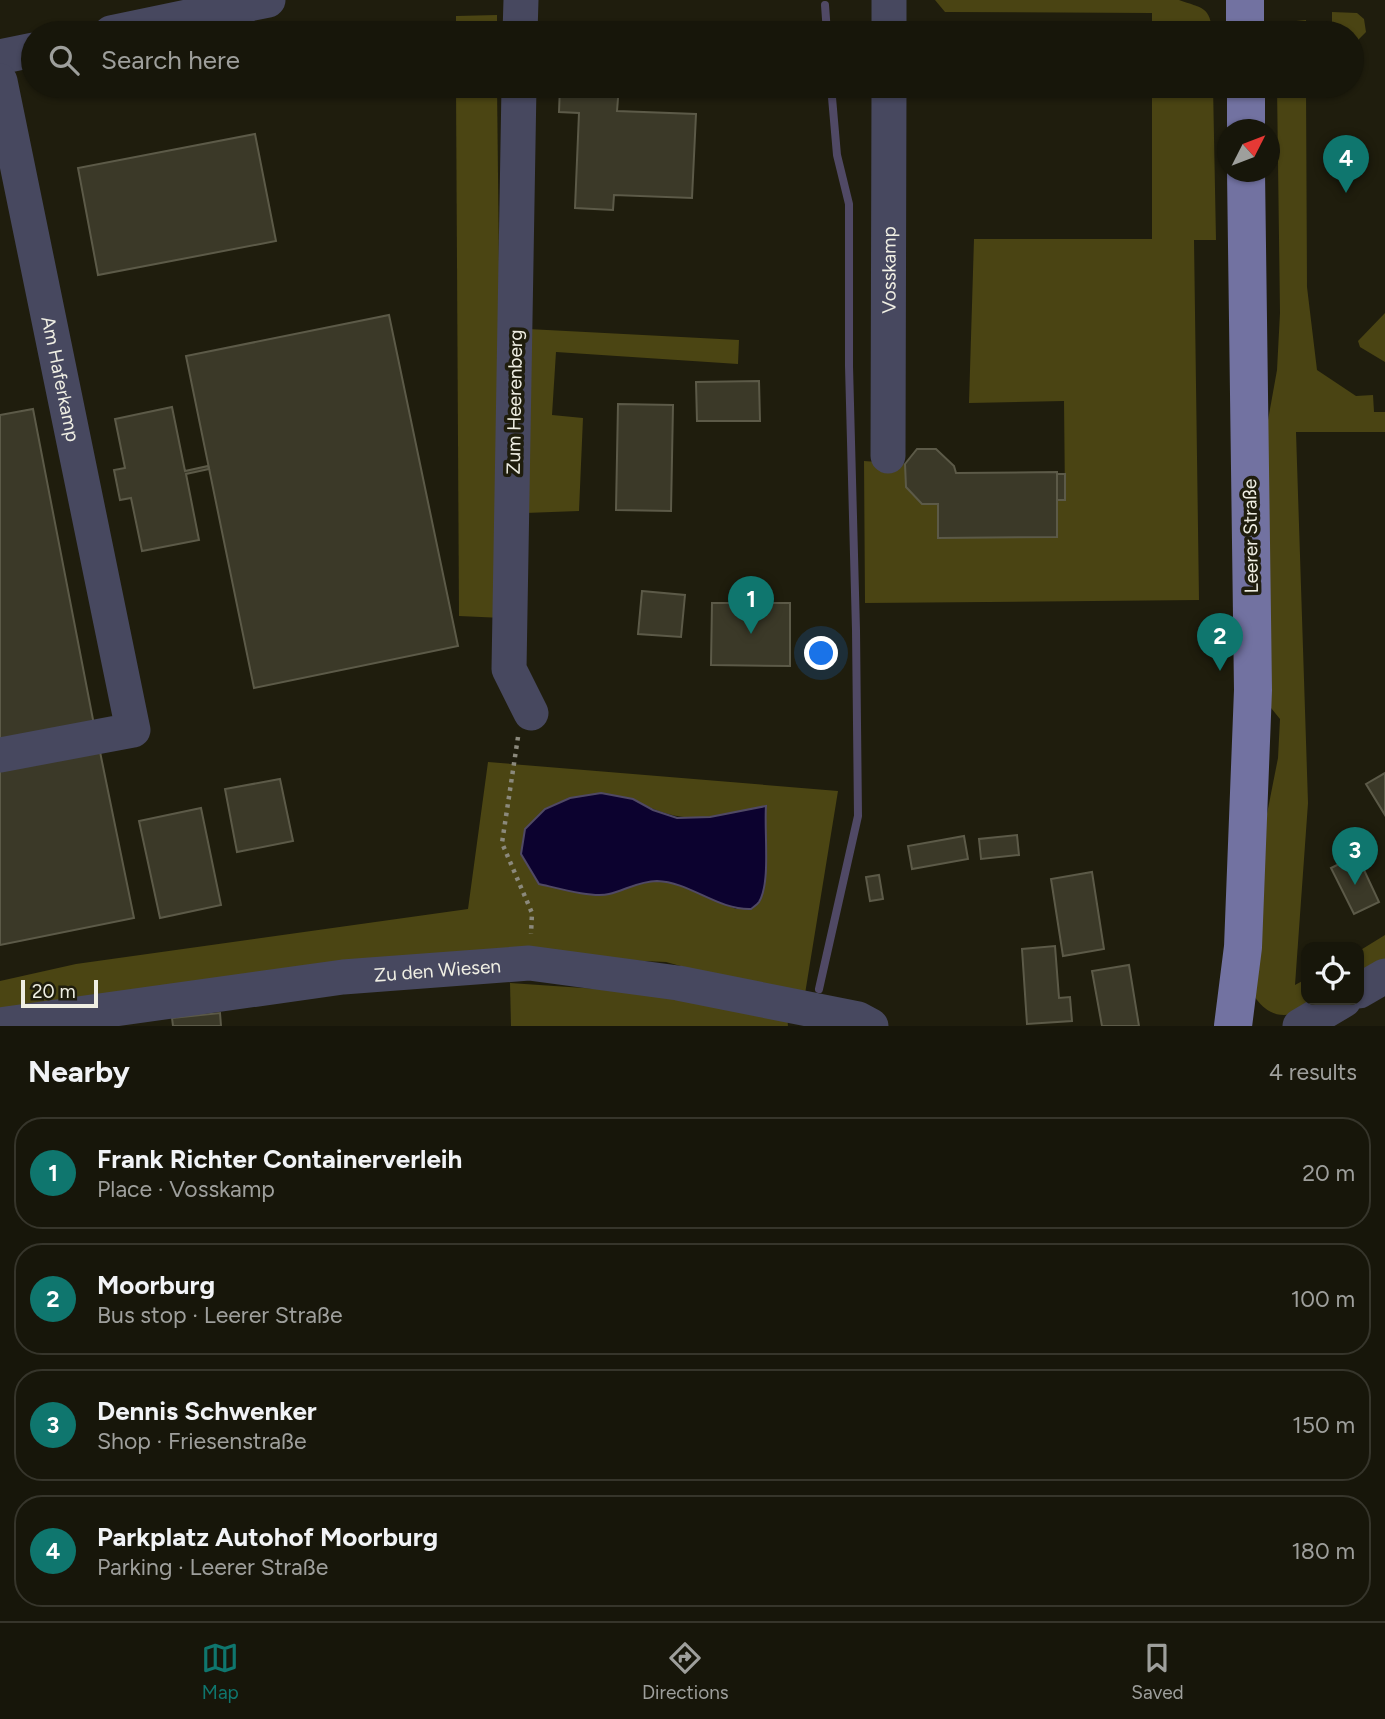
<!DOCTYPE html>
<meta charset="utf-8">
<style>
:root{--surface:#17160a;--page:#242318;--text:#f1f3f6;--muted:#9e9f9c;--line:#36352b;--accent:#0f766e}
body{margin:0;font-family:Figtree,sans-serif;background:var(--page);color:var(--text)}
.controls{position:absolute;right:21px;bottom:21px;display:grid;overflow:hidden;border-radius:14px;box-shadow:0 2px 5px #0004}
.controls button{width:63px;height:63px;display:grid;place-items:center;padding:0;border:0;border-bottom:2px solid var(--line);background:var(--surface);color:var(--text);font:35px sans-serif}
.compass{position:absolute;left:1217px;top:119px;width:63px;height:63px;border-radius:50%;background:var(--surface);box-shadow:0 2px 5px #0004;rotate:48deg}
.scale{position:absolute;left:21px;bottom:18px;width:77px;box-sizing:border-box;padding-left:7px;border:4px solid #efeee3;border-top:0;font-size:19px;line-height:24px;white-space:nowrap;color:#efeee3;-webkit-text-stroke:5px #1f1d0d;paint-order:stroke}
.you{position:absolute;left:822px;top:654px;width:24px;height:24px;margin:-18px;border:5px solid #fff;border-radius:50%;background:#1a73e8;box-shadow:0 0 0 10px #1a73e833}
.badge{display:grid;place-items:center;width:46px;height:46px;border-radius:50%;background:var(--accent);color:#fff;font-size:23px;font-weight:700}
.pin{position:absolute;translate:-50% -58px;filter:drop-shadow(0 2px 4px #0008)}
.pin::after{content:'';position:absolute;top:37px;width:24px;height:21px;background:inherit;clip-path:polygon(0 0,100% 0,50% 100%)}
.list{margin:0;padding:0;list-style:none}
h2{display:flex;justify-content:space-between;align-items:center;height:91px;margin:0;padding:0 28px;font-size:30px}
h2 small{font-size:23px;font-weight:400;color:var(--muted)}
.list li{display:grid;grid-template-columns:46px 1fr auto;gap:21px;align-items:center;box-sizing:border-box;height:112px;margin:0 14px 14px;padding:0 14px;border:2px solid var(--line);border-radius:28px}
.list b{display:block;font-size:26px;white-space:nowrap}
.list p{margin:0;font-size:23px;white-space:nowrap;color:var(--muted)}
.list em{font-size:23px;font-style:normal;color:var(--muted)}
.icon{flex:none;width:38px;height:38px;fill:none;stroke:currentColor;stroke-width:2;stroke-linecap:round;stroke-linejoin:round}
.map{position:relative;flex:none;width:1385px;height:1026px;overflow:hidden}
.search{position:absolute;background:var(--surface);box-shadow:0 2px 5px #0004;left:21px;right:21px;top:21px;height:77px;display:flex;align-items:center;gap:18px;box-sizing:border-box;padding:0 24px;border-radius:38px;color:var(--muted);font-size:26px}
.sheet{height:595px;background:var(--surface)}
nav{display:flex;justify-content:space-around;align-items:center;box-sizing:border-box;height:98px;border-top:2px solid var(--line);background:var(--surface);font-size:19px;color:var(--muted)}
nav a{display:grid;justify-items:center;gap:4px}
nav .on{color:var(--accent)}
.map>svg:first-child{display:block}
</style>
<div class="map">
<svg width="1385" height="1026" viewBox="0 0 1385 1026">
<rect width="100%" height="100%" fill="#1f1d0d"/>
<g fill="#4a4413">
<path d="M 935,0 L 1179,0 C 1202,8 1211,7 1212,33 L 1152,33 L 1152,13 L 945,12 Z"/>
<path d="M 1332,12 L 1357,13 L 1364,19 L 1366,32 L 1352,46 L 1352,33 L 1332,33 Z"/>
<path d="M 1306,20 L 1306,33 L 1279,33 L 1281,27 L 1296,26 L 1296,21 Z"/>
<path d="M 1152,86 L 1213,86 L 1216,240 L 1194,240 L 1199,600 L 865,603 L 864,461 L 905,464 L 906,487 L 922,504 L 938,504 L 938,538 L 1057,537 L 1057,500 L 1065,499 L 1064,401 L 969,403 L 974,239 L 1152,239 Z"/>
<path d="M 1277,86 L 1306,86 L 1307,287 L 1317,370 L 1356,396 L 1373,395 L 1374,412 L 1385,412 L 1385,432 L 1296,432 L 1308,803 L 1295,985 L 1306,979 L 1306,1000 L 1323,1000 C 1296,1015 1275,1026 1254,996 L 1264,829 L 1278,758 L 1280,719 L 1267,703 L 1268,420 L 1277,370 L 1280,313 Z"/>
<path d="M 1385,313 L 1385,362 L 1360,347 L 1358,341 Z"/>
<path d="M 1385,935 L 1385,959 L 1359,976 L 1359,951 Z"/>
<path d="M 510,983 L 657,993 L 787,1015 L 788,1026 L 511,1026 Z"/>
</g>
<g fill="#4b4513" fill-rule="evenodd">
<path d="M 497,15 L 497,33 L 456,33 L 456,16 Z"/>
<path d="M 456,86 L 497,86 L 503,618 L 459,616 Z"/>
<path d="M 528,329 L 739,340 L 738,364 L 556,352 L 552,415 L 583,418 L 579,511 L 525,513 Z"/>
<path d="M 488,762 L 838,791 L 804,1000 L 666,962 L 462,953 L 0,1013 L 0,981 L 76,964 L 468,909 ZM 633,799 C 684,828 712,817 766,807 L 764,824 L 767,841 L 764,885 L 736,909 L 673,883 L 655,881 L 636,885 L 606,895 L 539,884 Z"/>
</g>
<path fill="#0c022f" stroke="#504965" stroke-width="2" d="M 601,793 L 633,799 L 653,810 L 677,818 L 710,817 L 766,806 C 764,830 771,883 759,902 C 757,905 753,907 751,909 C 717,910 690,882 657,881 C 640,881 625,890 609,894 C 592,898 557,888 539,884 L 521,854 L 525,829 L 545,809 L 570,798 Z"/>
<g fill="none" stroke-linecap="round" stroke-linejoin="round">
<g stroke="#504965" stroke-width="8">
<path d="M 825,5 L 827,33"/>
<path d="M 819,989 L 858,816 L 856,630 L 849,366 L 849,204 L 837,155 L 831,86"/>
</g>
</g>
<g fill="#3b3928" stroke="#5c5a48" stroke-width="2">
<path d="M 560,86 L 619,86 L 617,111 L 696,114 L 692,198 L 614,195 L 613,210 L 575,208 L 579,113 L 559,112 Z"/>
<path d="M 255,134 L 276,241 L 98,275 L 78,168 Z"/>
<path d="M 389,315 L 458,646 L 254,688 L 186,356 Z"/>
<path d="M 759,381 L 760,421 L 697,421 L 696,382 Z"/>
<path d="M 618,404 L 673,405 L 671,511 L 616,510 Z"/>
<path d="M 172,407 L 185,471 L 208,466 L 209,469 L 186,474 L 199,540 L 142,551 L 131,498 L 120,500 L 114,470 L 125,468 L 115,419 Z"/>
<path d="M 33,409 L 95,730 L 0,748 L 0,415 Z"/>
<path d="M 917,449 L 936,449 L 954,466 L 956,473 L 1057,472 L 1057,537 L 938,538 L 938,504 L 922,504 L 906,487 L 905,464 Z"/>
<rect x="1057" y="474" width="8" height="26"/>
<path d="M 642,591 L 685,595 L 681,637 L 638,634 Z"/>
<path d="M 712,603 L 790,603 L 790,666 L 711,665 Z"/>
<path d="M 98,742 L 134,918 L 0,945 L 0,762 Z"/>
<path d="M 1385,773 L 1385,815 L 1366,784 Z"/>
<path d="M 280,779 L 293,841 L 237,852 L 225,789 Z"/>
<path d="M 201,808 L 221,905 L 160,918 L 139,821 Z"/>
<path d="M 1017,835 L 1019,855 L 981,859 L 979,839 Z"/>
<path d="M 964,836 L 968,859 L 912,869 L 908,846 Z"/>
<path d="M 1357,855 L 1379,902 L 1354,914 L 1331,868 Z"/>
<path d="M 1092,872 L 1104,949 L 1063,956 L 1051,879 Z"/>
<path d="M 879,875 L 883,899 L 870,901 L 866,877 Z"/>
<path d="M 1055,946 L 1059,998 L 1070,997 L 1072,1021 L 1027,1024 L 1022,949 Z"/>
<path d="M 1129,965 L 1139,1026 L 1102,1026 L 1092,971 Z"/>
<path d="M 220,1013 L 221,1026 L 173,1026 L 172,1018 Z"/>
</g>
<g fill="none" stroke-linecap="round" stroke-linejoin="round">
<path stroke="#8b897c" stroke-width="4.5" stroke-dasharray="3.5 5" stroke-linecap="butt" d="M 518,737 L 502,843 L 532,913 L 531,934"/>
<g stroke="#47485f" stroke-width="35">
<path d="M 111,33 L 268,0"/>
<path d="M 520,33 L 521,0"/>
<path d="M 889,33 L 889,0"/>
<path d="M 0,57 L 33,50"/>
<path id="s1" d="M 0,81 L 133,730 L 0,755"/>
<path d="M 519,86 L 509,669 L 531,713"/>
<path id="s2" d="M 888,456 L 889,86"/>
<path d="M 1359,991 L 1385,976"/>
<path id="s3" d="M 0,1025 L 343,977 L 529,963 L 678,983 L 858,1019 L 871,1026"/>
<path d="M 1300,1026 L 1344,1000"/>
</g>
<g stroke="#7272a1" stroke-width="38">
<path d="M 1245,0 L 1245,33"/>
<path d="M 1246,86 L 1246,130"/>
<path d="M 1233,1026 L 1243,947 L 1253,690 L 1246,172"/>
</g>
</g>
<g text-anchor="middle" stroke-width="7" stroke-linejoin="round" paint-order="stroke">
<g font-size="19" fill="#efeee3" stroke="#1f1d0d">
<text dy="7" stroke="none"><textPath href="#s2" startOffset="186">Vosskamp</textPath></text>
<text dy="7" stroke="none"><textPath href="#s1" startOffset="304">Am Haferkamp</textPath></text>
<text transform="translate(514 402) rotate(-89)" y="7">Zum Heerenberg</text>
<text transform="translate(1250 536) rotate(-91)" y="7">Leerer Straße</text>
<text dy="7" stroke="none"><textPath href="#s3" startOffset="441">Zu den Wiesen</textPath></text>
</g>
</g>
</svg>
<div class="controls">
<button><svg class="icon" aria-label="locate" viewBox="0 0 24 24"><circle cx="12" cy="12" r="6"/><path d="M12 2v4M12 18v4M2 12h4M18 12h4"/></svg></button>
</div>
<svg class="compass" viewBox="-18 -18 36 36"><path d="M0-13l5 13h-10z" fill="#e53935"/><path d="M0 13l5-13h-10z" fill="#9e9f9c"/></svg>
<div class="scale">20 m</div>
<div class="you"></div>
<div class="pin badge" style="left:751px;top:634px">1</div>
<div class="pin badge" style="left:1220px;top:671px">2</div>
<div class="pin badge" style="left:1355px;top:885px">3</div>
<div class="pin badge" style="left:1346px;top:193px">4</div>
<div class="search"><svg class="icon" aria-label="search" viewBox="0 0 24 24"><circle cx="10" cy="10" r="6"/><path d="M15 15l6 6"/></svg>Search here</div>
</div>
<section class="sheet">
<h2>Nearby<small>4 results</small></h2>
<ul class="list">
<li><span class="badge">1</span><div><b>Frank Richter Containerverleih</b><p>Place · Vosskamp</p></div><em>20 m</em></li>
<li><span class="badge">2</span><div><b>Moorburg</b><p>Bus stop · Leerer Straße</p></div><em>100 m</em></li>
<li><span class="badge">3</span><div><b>Dennis Schwenker</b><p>Shop · Friesenstraße</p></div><em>150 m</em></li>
<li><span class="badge">4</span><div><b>Parkplatz Autohof Moorburg</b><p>Parking · Leerer Straße</p></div><em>180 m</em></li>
</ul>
</section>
<nav>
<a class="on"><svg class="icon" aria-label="map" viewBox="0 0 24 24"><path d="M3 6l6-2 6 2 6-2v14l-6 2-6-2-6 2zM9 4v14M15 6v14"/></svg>Map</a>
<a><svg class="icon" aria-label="directions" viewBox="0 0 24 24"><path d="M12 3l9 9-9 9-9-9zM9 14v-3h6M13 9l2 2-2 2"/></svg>Directions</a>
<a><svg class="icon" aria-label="saved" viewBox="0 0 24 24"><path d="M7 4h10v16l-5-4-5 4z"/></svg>Saved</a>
</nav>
